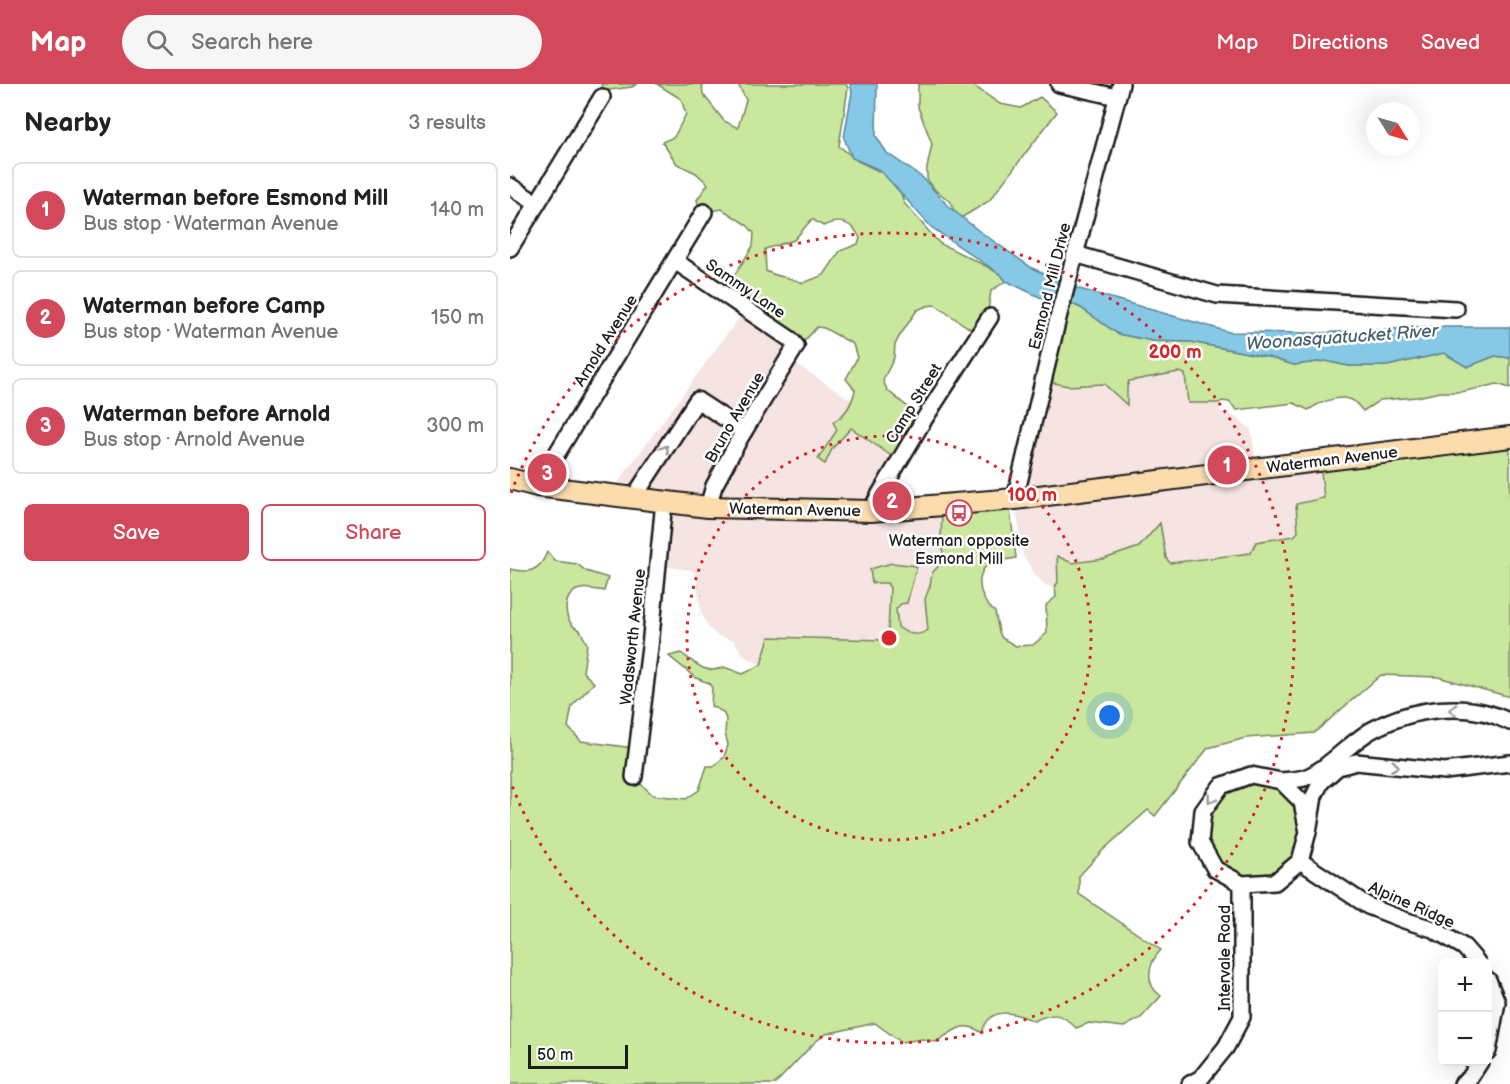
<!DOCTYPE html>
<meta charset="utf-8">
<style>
:root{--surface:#fff;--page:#f6f6f6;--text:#202124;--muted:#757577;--line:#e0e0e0;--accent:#d1495b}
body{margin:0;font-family:"Balsamiq Sans",sans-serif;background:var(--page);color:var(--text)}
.controls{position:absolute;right:18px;bottom:18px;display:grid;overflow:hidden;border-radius:9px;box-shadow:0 6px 24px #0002}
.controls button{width:54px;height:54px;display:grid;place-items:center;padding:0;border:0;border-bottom:2px solid var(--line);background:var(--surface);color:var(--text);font:30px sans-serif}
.compass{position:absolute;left:856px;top:18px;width:54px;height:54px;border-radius:50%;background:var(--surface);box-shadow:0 6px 24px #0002;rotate:127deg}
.scale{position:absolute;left:18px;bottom:15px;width:100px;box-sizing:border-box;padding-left:6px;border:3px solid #1c1c1c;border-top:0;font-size:16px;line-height:21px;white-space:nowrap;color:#1c1c1c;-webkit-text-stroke:4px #fff;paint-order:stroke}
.you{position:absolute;left:600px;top:632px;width:21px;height:21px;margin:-15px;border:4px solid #fff;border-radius:50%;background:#1a73e8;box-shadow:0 0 0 9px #1a73e833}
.badge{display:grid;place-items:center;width:39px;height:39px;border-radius:50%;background:var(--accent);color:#fff;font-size:20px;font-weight:700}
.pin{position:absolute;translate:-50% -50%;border:3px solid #fff;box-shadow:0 2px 6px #0006}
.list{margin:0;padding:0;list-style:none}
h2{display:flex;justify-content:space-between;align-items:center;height:78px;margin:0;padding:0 24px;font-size:26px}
h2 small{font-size:20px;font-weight:400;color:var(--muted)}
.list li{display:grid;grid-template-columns:39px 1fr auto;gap:18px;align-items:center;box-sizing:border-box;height:96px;margin:0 12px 12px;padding:0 12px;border:2px solid var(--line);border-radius:9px}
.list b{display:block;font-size:22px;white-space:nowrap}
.list p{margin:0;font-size:20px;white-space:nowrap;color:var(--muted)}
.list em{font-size:20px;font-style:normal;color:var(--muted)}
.actions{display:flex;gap:12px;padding:18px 24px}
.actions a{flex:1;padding:14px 0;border:2px solid var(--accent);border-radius:9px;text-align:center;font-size:21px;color:var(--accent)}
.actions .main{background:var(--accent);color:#fff}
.icon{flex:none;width:33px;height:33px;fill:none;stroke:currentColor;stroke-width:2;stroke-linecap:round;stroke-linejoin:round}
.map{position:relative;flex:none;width:1000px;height:1000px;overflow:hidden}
header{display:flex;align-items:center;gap:36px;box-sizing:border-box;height:84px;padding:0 30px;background:var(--accent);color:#fff}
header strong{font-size:28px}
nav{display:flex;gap:33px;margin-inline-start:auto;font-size:21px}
.search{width:420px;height:54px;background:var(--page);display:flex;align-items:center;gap:15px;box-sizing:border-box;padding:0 21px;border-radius:33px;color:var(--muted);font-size:22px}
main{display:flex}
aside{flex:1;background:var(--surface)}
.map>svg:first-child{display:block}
</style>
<header>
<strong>Map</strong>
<div class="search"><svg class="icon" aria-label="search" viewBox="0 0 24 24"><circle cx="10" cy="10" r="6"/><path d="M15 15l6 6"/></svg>Search here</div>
<nav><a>Map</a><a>Directions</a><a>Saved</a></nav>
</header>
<main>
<aside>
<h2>Nearby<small>3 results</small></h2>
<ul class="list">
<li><span class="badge">1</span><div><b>Waterman before Esmond Mill</b><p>Bus stop · Waterman Avenue</p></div><em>140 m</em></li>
<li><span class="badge">2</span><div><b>Waterman before Camp</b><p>Bus stop · Waterman Avenue</p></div><em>150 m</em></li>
<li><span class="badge">3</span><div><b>Waterman before Arnold</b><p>Bus stop · Arnold Avenue</p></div><em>300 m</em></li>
</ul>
<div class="actions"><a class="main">Save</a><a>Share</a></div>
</aside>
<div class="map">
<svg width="1000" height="1000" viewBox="0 0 1000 1000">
<rect width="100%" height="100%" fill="#fff"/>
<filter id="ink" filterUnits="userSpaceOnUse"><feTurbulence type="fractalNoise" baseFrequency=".0167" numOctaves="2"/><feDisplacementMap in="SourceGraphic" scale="12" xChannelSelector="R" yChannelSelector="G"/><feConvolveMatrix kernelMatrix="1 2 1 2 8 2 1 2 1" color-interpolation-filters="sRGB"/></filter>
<g filter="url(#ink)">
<g fill="#f5e4e1">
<path d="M 234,227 L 281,260 L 280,276 L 343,317 L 309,375 L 315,380 L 322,365 L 341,344 L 383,373 L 358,420 L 432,428 L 431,455 L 434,476 L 422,489 L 420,502 L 415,515 L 418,546 L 413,549 L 397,549 L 388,543 L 386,525 L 397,519 L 377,499 L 380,504 L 378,550 L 373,556 L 259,553 L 251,581 L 234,572 L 223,556 L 208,552 L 199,544 L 191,529 L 186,490 L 180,486 L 150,482 L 155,419 L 101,408 Z"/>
<path d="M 669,288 L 675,290 L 679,319 L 709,319 L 711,328 L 728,334 L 741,346 L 747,384 L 810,379 L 814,414 L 786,420 L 788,448 L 784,452 L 746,458 L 741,469 L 660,479 L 656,475 L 650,440 L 629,463 L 594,475 L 562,479 L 545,503 L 537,502 L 526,492 L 513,471 L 505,417 L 531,296 L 594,300 L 617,320 L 617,303 L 619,297 Z"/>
</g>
<g fill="#cae79e" stroke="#73825d" stroke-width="1.5" fill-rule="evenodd">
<path d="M 91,0 L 127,0 L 122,3 L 92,7 Z"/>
<path d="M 147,0 L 192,0 L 193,10 L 214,37 L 228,44 L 236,16 L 228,0 L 336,0 L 338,4 L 329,62 L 348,77 L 387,96 L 394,119 L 429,159 L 478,183 L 491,191 L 496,197 L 481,207 L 477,233 L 465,248 L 425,221 L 417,222 L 407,226 L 389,253 L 385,261 L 384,274 L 373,296 L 377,306 L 410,333 L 383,373 L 341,344 L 322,365 L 315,380 L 308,375 L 327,346 L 323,338 C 336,331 342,320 345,306 L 336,295 L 347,274 L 343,260 L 314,244 L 307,243 L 290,262 L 217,211 L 225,190 L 243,162 L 244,149 L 237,141 L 212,125 L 190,129 L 187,116 L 198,100 L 186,89 L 167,80 L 152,58 L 164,53 L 176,30 L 171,15 ZM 302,135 L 313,142 C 328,135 342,137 350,154 L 348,160 L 330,167 L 314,191 L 293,199 C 281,193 268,194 256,187 L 255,165 L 284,156 Z"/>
<path d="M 408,0 L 461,0 L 490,20 L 511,24 L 530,13 L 547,28 L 479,117 L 451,134 L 443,125 L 441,118 L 425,106 L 417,95 L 417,84 L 422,60 L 408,23 Z"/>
<path d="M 552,215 L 571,224 L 608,250 L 643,257 L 681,258 L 758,273 L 784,281 L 815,277 L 839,282 L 877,282 L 934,269 L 957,283 L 985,272 L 1000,274 L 1000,304 L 987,300 L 951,308 L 930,308 L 907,313 L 870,316 L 853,327 C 850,324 846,318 842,316 C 829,310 809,319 798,326 L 784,319 L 727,326 L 719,318 L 712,317 L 709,319 L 678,319 L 675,290 L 669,288 L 619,297 L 617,303 L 617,321 L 594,300 L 558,302 L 531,296 L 542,238 L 538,237 Z"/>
<path d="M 1000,354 L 1000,613 L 928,593 L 871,591 L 804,649 L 736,654 L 698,664 L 645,732 L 638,726 L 593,766 L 569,792 L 569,810 L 651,866 C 638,879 634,900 651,912 L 631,934 L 614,943 L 579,939 L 566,944 C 551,928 543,928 524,937 C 503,928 479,921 472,949 C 454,935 444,947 426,958 L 413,955 L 391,958 L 365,939 L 316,950 L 305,958 L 265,1000 L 0,1000 L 0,485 C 19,490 30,487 37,468 L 45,477 L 67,480 L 76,487 L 98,494 L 94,507 C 87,506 76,503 70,505 C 51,509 52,540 70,546 L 77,560 L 73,588 L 84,599 L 62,622 L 58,643 L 71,657 L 123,664 L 122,692 L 143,711 L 176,715 L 189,706 L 197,682 L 204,682 L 214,673 L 218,661 L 215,649 L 216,635 L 213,628 L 201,622 L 202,604 L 199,599 L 186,594 L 159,572 L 171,569 C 185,579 197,592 214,583 L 233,590 L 251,581 L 259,553 L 373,556 L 378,550 L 380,504 L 377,499 L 362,499 L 360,485 L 382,479 L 407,482 L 397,519 L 391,520 L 386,525 L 388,543 C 397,550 408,553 418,546 L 415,515 L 420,502 L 422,489 L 434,476 L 431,455 L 432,428 L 499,417 L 506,474 C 498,476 484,476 477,481 C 463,495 472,519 485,528 L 489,548 L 492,554 L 506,562 L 523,561 L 537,549 L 536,521 L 546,513 L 545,503 L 548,498 L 547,472 L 562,479 L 594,475 L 629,463 L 650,439 L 656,474 L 660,479 L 741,469 L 746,458 L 784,452 L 788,448 L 786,420 L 814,414 L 810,379 Z"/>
<path d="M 736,687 L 794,694 L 796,703 L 792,781 L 745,805 L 693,768 L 700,712 Z"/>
</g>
<path fill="#85c9e7" stroke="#5b8496" stroke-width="1.5" d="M 340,0 L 367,0 L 366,52 L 377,69 L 413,94 L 438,122 L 469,147 L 522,184 L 566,204 L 719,248 L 808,249 L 922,243 L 1000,243 L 1000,274 L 985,272 L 957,283 L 934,269 L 877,282 L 839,282 L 815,277 L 784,281 L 758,273 L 681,258 L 643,257 L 608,250 L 571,224 L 552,215 L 548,222 L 496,197 L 491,191 L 421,143 L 370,86 L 342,74 L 334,54 L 342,8 Z"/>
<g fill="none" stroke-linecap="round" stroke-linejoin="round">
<g stroke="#1c1c1c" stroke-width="20">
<g id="minor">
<path d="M 549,0 L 607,13"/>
<path d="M 0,102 L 27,120"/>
<path d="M 0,164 L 92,13"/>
<path d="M 565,170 L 707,211 L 946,225"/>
<path d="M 165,177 L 280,255 L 286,262 L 231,352 L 204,402 L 198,423"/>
<path d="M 27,402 L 194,128"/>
<path d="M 124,413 L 187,316 L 234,347"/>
<path d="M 505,415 L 549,230 L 611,0"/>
<path d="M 361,427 L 368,413 L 413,337 L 480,233"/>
<path d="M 124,693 L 140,563 L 154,417"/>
<path d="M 771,697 C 778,696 787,696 794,694 C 816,687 840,658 862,646 C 902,624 958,616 1000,638"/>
<path d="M 798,748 L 792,718 L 771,697 L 741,691 L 711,702 L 693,727 L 690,758 L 705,785 L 732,800 L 765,798 L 790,777 L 798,748 L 804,712 L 811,698 L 828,683 L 846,678 L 935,687 L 1000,679"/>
<path d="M 790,777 L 858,822 L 894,836 L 923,845 L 954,863 L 967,878"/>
<path d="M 978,896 L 987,918 L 978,967"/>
<path d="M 680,1000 L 691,994 L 716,963 L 732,933 L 732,800"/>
<path d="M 952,1000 L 959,995 L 970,978"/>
</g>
</g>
<g stroke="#1c1c1c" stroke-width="24">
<path id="major" d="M 0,395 L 27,402 L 198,423 L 361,427 L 505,415 L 1000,353"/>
</g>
<use href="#minor" stroke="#fff" stroke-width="15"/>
<use href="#major" stroke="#fcdcac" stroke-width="20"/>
</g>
<defs><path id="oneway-chevron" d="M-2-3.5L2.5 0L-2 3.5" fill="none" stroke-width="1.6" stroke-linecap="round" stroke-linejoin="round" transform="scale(1.5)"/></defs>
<g stroke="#999">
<use href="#oneway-chevron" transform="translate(155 365) rotate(-57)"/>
<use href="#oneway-chevron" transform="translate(943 626) rotate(-179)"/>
<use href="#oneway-chevron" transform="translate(885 682) rotate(7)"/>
<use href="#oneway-chevron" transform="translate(701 715) rotate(127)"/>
</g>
</g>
<g fill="none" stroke="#d62828" stroke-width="3" stroke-dasharray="3 6">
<circle cx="379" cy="554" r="202"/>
<path d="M1 409A405 405 0 1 1 1 699"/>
</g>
<defs>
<g id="bus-ring" transform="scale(1.35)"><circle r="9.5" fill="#fff" stroke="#d1495b" stroke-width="1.5"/><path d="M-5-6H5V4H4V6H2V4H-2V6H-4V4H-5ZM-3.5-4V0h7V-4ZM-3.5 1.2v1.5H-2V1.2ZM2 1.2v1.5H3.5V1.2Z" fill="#d1495b"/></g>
</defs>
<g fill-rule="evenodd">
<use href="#bus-ring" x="449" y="429"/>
</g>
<g text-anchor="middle" stroke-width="5" stroke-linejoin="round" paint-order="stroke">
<g font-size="16" fill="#1c1c1c" stroke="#fff">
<text transform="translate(539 202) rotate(-76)" y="6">Esmond Mill Drive</text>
<text transform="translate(236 204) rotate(34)" y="6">Sammy Lane</text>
<text transform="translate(95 256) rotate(-58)" y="6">Arnold Avenue</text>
<text transform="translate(403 319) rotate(-58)" y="6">Camp Street</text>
<text transform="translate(224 333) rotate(-60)" y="6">Bruno Avenue</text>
<text transform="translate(822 375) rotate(-7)" y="6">Waterman Avenue</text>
<text transform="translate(285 425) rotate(1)" y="6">Waterman Avenue</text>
<text transform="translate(122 553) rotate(-84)" y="6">Wadsworth Avenue</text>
<text transform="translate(902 820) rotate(24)" y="6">Alpine Ridge</text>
<text transform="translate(714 874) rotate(-90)" y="6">Intervale Road</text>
</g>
<g font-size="16" fill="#1c1c1c" stroke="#fff">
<text x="449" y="462">Waterman opposite<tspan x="449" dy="18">Esmond Mill</tspan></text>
</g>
<g font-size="18" font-style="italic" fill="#46616d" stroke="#fff">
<text transform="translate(832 253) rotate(-4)" y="6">Woonasquatucket River</text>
</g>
</g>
<circle cx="379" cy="554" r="9" fill="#d62828" stroke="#fff" stroke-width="3"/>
<g font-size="18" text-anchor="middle" font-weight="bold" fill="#d62828" stroke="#fff" stroke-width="5" stroke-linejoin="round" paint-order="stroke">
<text x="665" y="274">200 m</text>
<text x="522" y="417">100 m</text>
</g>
</svg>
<div class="controls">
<button>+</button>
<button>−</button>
</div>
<svg class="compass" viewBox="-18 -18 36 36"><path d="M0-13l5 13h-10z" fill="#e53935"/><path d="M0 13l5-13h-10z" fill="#757577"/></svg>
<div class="scale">50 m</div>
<div class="you"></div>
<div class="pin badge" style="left:717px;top:381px">1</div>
<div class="pin badge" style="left:382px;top:417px">2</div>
<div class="pin badge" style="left:37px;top:389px">3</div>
</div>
</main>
